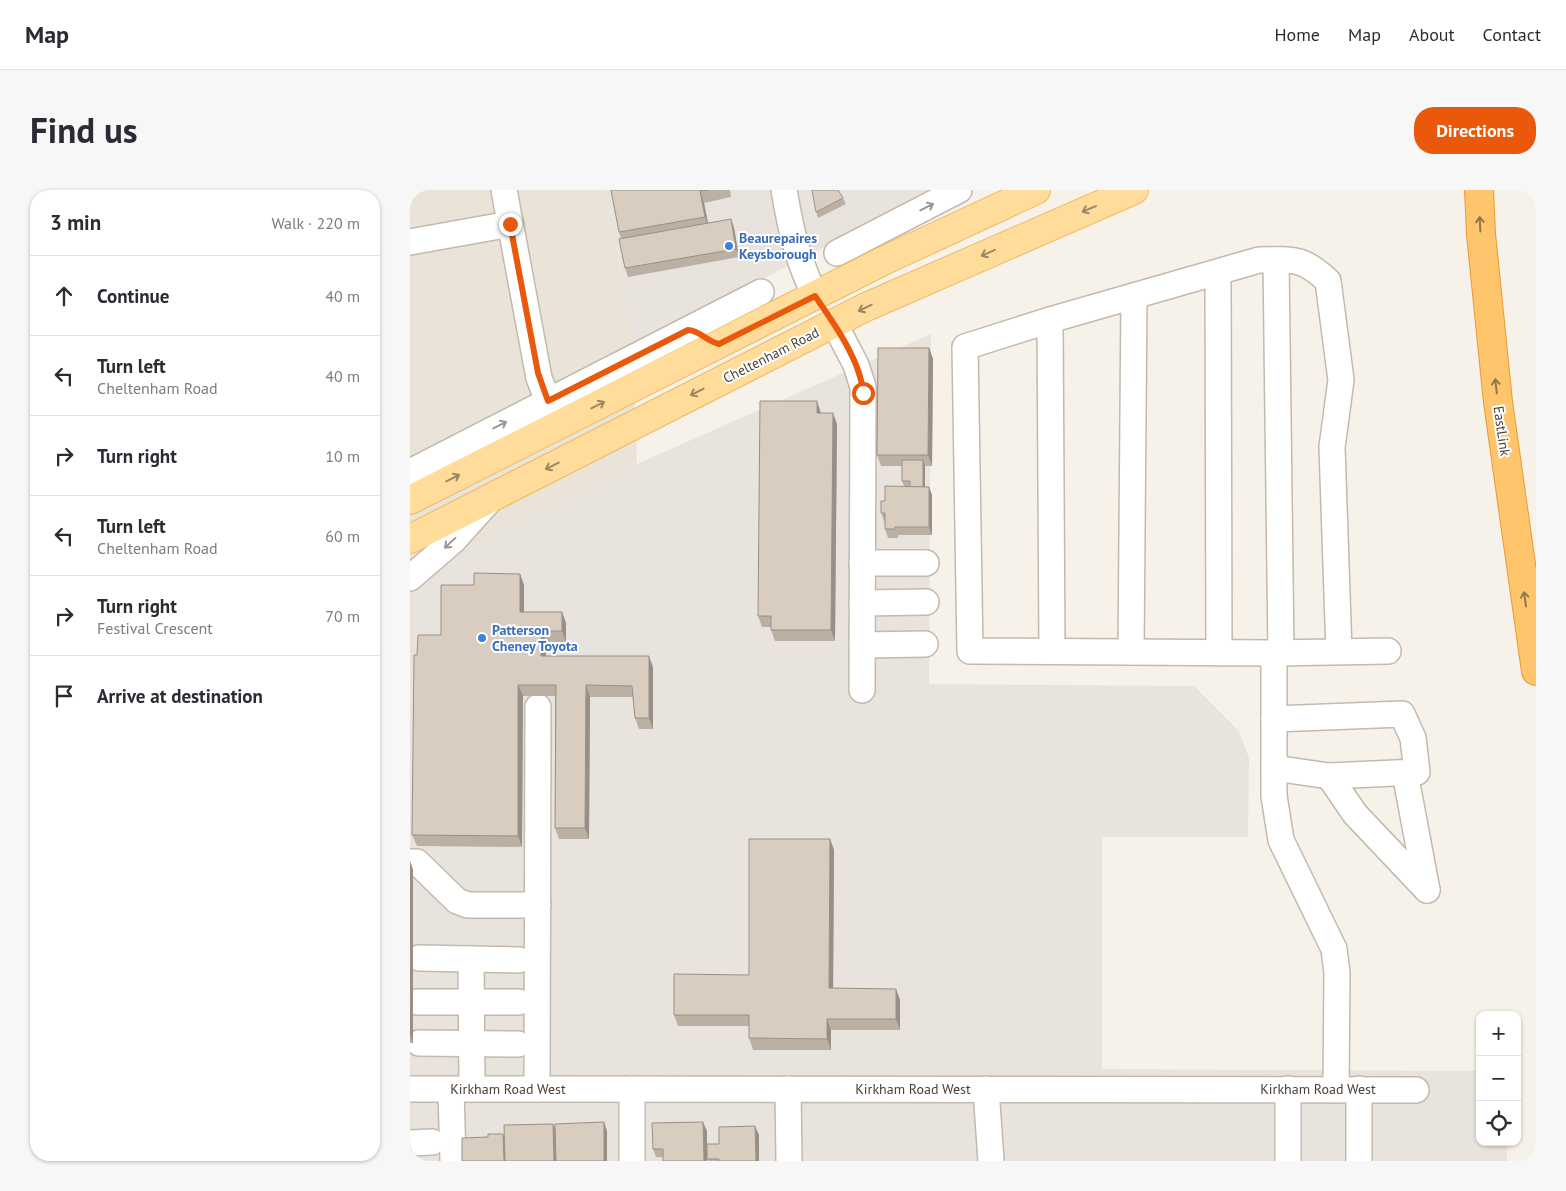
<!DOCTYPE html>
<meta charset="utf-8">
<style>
:root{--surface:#fff;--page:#f7f7f7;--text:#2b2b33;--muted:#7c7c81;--line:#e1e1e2;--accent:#ea580c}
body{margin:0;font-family:"PT Sans",sans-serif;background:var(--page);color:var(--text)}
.controls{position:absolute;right:15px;bottom:15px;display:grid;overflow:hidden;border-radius:10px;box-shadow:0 1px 4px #0004}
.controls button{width:45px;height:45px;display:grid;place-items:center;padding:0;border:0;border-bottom:1px solid var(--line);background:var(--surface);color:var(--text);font:25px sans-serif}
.stop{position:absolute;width:15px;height:15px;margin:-11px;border:4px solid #ea580c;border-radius:50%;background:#fff}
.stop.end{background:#ea580c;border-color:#fff;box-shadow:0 1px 5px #0008}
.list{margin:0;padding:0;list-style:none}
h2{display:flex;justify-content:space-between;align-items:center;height:65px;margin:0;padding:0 20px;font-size:21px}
h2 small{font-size:16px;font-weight:400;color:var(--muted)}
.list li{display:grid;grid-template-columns:32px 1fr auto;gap:15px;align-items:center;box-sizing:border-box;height:80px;padding:0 20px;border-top:1px solid var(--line)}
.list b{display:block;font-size:19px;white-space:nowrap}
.list p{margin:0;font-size:16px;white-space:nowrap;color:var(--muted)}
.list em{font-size:16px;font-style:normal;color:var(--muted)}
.icon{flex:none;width:28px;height:28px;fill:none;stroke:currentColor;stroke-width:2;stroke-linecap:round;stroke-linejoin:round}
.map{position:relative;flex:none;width:1126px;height:971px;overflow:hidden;border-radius:20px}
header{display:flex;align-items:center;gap:30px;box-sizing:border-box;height:70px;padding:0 25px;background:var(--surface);border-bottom:1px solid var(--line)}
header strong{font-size:24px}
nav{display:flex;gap:28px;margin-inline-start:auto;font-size:18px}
.intro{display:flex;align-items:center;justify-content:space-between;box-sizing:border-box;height:120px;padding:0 30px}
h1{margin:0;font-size:35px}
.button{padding:12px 22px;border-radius:20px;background:var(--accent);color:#fff;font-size:18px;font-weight:700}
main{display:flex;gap:30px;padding:0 30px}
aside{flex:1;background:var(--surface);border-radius:20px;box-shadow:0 1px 4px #0004}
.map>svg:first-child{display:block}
</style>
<header>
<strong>Map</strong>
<nav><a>Home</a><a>Map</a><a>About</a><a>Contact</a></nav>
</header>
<div class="intro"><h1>Find us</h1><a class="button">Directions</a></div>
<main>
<aside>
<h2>3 min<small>Walk · 220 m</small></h2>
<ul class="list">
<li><svg class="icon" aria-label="ahead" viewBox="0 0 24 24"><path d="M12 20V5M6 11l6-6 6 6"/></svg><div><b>Continue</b></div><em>40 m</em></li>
<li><svg class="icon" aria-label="left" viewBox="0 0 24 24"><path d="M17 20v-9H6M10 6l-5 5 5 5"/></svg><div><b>Turn left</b><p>Cheltenham Road</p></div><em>40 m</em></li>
<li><svg class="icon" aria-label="right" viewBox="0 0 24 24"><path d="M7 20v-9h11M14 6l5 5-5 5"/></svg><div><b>Turn right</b></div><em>10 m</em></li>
<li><svg class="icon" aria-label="left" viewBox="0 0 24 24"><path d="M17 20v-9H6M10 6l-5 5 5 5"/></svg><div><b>Turn left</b><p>Cheltenham Road</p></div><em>60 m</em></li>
<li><svg class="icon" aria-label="right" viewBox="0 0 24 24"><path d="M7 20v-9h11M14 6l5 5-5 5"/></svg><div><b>Turn right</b><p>Festival Crescent</p></div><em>70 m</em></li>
<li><svg class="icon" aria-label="arrive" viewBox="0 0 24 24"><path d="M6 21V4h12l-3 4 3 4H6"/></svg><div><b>Arrive at destination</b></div></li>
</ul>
</aside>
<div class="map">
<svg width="1126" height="971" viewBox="0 0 1126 971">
<rect width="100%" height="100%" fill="#f6f2ea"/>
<path fill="#eae3d8" d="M 0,0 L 197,0 L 223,156 L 227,274 L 0,386 Z"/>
<g fill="#e9e3de">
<path d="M 197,0 L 525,0 L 223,156 Z"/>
<path d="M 521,144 L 519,494 L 784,496 L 829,541 L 839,568 L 838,647 L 692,647 L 692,879 L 1070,881 L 1070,952 L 1097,952 L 1097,971 L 0,971 L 0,386 L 227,274 Z"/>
</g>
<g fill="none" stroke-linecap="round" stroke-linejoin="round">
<g stroke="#c3b9ac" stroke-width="28">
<g id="minor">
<path d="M 94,0 L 129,188 L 138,211"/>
<path d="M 374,0 C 381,41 387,68 405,106"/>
<path d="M 0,52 L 100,34"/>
<path d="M 427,63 L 549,0"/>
<path d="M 866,70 L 871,463"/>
<path d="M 808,83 L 809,463"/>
<path d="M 640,130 L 642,461"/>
<path d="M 424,133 L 446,175 L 453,197 L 452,500"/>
<path d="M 0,282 L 351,102"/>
<path d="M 452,373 L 516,373"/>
<path d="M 0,388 L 44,350 L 80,310"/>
<path d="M 452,413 L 516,412"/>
<path d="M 452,455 L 515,454"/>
<path d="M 721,462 L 724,106"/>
<path d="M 929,462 L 922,257 L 931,190 L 918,91 C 891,66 883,70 849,70 L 640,130 L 555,157 L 560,461 L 864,463 L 978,461"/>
<path d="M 864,463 L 864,606 L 871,650 L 924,759 L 927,783 L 926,899"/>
<path d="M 864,529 L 992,524 L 1003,548 L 1007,582 L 919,586 L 864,578"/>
<path d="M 995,583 L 1017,700"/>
<path d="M 919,586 L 945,624 L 1017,700"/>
<path d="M 0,672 L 7,672 L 47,711 L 58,715 L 128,715"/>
<path d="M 9,768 L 109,770"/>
<path d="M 61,769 L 62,899"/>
<path d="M 7,812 L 109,812"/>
<path d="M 9,853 L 108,854"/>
<path d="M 0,899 L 1006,900"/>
<path d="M 127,899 L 128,517"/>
<path d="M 222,899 L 222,971"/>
<path d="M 378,899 L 379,971"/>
<path d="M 576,899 L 581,971"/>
<path d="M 878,899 L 878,971"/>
<path d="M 949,899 L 949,971"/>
<path d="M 41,900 L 43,971"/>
<path d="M 0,953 L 22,952"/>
</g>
</g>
<g stroke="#edba62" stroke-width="30">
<g id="major">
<path d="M 0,310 L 471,72 L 626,0"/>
<path d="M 0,349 L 456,117 L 724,0"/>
</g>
</g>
<g stroke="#e99932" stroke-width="30">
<path id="highway" d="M 1069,0 L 1071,44 L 1088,212 L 1126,481"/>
</g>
<use href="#minor" stroke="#fff" stroke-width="25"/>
<use href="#major" stroke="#ffdc9a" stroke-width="28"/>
<use href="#highway" stroke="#ffc56c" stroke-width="28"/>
</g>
<g fill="#bbb0a4">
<path d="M 201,0 L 320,0 L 321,7 L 294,13 L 298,33 L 321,29 L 324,38 L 329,67 L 218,87 L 215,78 L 211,49 L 209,42 Z"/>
<path d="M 433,8 L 436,14 L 408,28 L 406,22 Z"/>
<path d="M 519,158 L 523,169 L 522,276 L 515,276 L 515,297 L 522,305 L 522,345 L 488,345 L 488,348 L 478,348 L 475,339 L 475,331 L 474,331 L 471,323 L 475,311 L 494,296 L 492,291 L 492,276 L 471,276 L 467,265 Z"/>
<path d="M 411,223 L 427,234 L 425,451 L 365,451 L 361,440 L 361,437 L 352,437 L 348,426 Z"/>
<path d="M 110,384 L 114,395 L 114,422 L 152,422 L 156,433 L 156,452 L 136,452 L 136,466 L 243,477 L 243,539 L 229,539 L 225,528 L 223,507 L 180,507 L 179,649 L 149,649 L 145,638 L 145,506 L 113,506 L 112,657 L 7,656 L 2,645 L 7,465 L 31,445 L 64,395 Z"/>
<path d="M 420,649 L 424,660 L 423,799 L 486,799 L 490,810 L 490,840 L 421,840 L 421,860 L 343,860 L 339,848 L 339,836 L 268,836 L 264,825 L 339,785 Z"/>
<path d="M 0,671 L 3,680 L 3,853 L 0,853 Z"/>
<path d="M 297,941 L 297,971 L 253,971 L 253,967 L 246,967 L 243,959 Z"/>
<path d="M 349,945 L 349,971 L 298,971 L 297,969 L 309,954 Z"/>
</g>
<g fill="#989086">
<path d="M 290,1 L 294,13 L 299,38 L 295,27 Z"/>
<path d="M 321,29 L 324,38 L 329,67 L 326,59 Z"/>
<path d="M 519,158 L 523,169 L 522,276 L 518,265 Z"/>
<path d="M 407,211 L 411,223 L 411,234 L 407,223 Z"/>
<path d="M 423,223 L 427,234 L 425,451 L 421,440 Z"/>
<path d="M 513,270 L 515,276 L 515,305 L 513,299 Z"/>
<path d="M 519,297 L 522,305 L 522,345 L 519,337 Z"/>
<path d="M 110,384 L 114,395 L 114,433 L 110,422 Z"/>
<path d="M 152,422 L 156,433 L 156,452 L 152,441 Z"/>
<path d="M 132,441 L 136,452 L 136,477 L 131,466 Z"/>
<path d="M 239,466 L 243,477 L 243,539 L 239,528 Z"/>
<path d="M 108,495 L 113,506 L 112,657 L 108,646 Z"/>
<path d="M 176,495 L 180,507 L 179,649 L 175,638 Z"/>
<path d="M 420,649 L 424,660 L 423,810 L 419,798 Z"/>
<path d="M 0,671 L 3,680 L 3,853 L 0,845 Z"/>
<path d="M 486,799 L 490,810 L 490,840 L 486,829 Z"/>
<path d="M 417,829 L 421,840 L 421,860 L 417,849 Z"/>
<path d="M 194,932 L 197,941 L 197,971 L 194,971 Z"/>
<path d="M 293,932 L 297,941 L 297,971 L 294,971 Z"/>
<path d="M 143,934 L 147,942 L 147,971 L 144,971 Z"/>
<path d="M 345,936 L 349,945 L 349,971 L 346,971 Z"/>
<path d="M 93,944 L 96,952 L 97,971 L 94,971 Z"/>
</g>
<g fill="#d9cdbf" stroke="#989086">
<path d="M 201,0 L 298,0 L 290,1 L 295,27 L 209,42 Z"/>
<path d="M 402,0 L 428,0 L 433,8 L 406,22 Z"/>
<path d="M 321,29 L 326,59 L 215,78 L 209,49 Z"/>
<path d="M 468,158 L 519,158 L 518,265 L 467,265 Z"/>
<path d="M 350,211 L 407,211 L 407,223 L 423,223 L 421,440 L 361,440 L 361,426 L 348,426 Z"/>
<path d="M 492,270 L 513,270 L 513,297 L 500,297 L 500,291 L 492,291 Z"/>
<path d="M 475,296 L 519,297 L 519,337 L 485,337 L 485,339 L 475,339 L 475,323 L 471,323 L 471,311 L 475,311 Z"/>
<path d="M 64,383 L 110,384 L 110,422 L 152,422 L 152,441 L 132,441 L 131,466 L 239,466 L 239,528 L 225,528 L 222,496 L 176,495 L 175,638 L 145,638 L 146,495 L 108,495 L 108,646 L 2,645 L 4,465 L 7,465 L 8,445 L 31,445 L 31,395 L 64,395 Z"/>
<path d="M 339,649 L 420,649 L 419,798 L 486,799 L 486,829 L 417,829 L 417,849 L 339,848 L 339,825 L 264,825 L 264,784 L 339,785 Z"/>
<path d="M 194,932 L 194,971 L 146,971 L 145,934 Z"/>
<path d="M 293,932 L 294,971 L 253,971 L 253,959 L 243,959 L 242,933 Z"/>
<path d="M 143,934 L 144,971 L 95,971 L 94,935 Z"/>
<path d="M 345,936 L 346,971 L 309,971 L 309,969 L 297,969 L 297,954 L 309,954 L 309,937 Z"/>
<path d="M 78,944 L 93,944 L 94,971 L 52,971 L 52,948 L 78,947 Z"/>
</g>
<defs><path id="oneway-shaft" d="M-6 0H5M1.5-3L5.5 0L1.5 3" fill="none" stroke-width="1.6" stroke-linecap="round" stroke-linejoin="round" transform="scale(1.25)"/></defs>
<g stroke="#9c9791">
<use href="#oneway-shaft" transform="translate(517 17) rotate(-27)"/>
<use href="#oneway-shaft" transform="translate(90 235) rotate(-27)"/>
<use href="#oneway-shaft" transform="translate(40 353) rotate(137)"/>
</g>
<g stroke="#9c8764">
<use href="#oneway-shaft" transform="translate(679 19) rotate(157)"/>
<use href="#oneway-shaft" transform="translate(578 63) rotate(156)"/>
<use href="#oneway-shaft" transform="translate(455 118) rotate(154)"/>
<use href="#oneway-shaft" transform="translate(287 202) rotate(153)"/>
<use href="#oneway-shaft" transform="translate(188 215) rotate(-27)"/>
<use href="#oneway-shaft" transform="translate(142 276) rotate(153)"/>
<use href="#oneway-shaft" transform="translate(43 288) rotate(-27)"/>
</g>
<g stroke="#93764c">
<use href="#oneway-shaft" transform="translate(1070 34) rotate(-93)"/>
<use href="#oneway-shaft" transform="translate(1086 196) rotate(-96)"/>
<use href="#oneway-shaft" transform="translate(1115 409) rotate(-98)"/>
</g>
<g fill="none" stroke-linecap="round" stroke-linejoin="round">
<path stroke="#ea580c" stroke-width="6" d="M 100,34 L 128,183 L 138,211 L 278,140 C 289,140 296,151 309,154 L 405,106 C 423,132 451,171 453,203"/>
</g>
<g fill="#3f7fe0" stroke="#fff" stroke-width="2">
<circle cx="319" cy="56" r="5"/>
<circle cx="72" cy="448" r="5"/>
</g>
<g text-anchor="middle" stroke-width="4" stroke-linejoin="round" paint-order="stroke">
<g font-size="14" font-weight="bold" fill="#366cbe" stroke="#fff" text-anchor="start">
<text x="329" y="53">Beaurepaires<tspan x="329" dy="16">Keysborough</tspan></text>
<text x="82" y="445">Patterson<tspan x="82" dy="16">Cheney Toyota</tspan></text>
</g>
<g font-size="14" fill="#4b4237" stroke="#fff">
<text transform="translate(361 165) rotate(-27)" y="5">Cheltenham Road</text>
<text transform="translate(1092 241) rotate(82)" y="5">EastLink</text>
<text x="98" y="904">Kirkham Road West</text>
<text x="503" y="904">Kirkham Road West</text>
<text x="908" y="904">Kirkham Road West</text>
</g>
</g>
</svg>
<div class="controls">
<button>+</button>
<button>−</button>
<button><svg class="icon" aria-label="locate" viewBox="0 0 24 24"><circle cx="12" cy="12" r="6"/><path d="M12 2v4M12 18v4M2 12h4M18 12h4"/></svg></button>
</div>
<div class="stop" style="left:453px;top:203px"></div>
<div class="stop end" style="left:100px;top:34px"></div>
</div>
</main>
